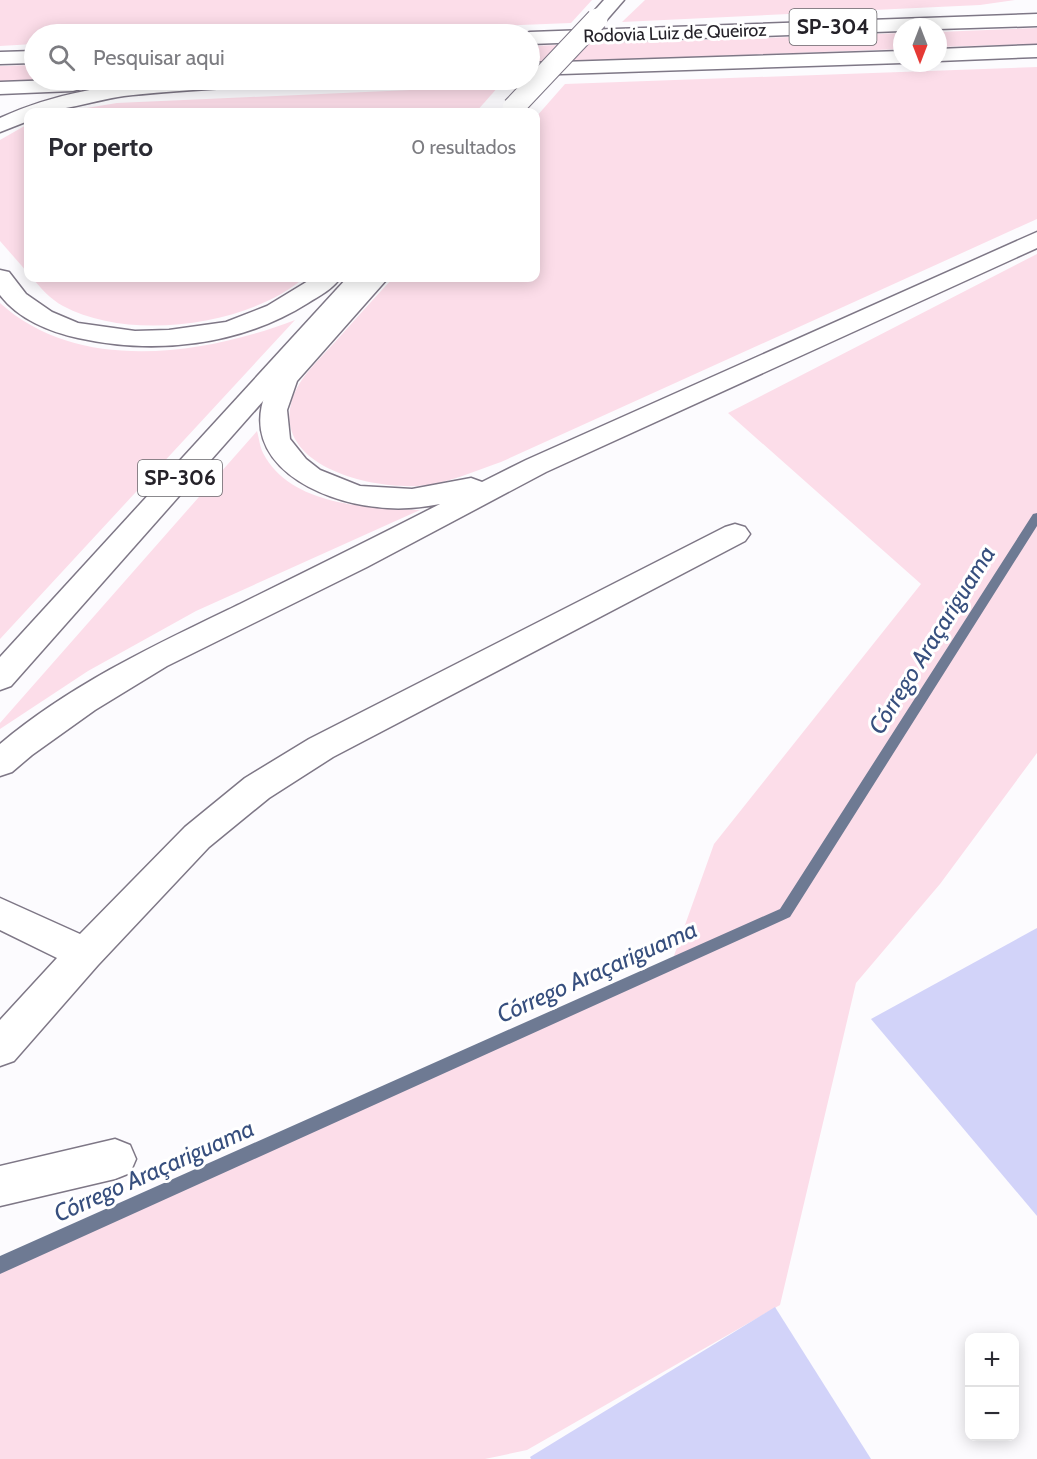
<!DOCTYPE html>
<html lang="pt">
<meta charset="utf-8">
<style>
:root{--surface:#fff;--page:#f7f7f7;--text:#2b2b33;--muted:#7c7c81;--line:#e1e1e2}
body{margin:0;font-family:Cabin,sans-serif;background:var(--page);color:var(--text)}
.controls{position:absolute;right:18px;bottom:18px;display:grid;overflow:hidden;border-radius:12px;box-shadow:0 3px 15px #0003}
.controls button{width:54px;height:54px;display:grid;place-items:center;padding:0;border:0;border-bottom:2px solid var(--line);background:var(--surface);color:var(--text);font:30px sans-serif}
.compass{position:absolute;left:893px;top:18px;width:54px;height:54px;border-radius:50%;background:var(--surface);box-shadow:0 3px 15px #0003;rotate:180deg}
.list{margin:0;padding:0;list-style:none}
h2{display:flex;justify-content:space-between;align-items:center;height:78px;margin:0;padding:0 24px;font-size:26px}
h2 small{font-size:20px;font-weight:400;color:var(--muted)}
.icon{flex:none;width:33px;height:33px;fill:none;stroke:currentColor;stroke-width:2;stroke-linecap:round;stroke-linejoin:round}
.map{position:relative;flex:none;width:1037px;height:1459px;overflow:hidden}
.search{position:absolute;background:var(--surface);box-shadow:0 3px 15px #0003;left:24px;top:24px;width:516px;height:66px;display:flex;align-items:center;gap:15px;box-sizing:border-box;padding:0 21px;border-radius:33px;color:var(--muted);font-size:22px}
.panel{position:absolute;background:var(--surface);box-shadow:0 3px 15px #0003;left:24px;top:108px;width:516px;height:174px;border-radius:12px}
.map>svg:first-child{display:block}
</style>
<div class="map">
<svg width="1037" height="1459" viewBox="0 0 1037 1459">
<rect width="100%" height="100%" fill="#fcfbfe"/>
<g fill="#fcdde9">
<path d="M 0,0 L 592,0 L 571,23 L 290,34 L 34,34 L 34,44 L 0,46 Z"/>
<path d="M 645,0 L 1015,0 L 980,5 L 622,22 Z"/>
<path d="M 1037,28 L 1037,44 L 938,47 L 938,32 Z"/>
<path d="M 902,33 L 902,49 L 530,63 L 530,46 Z"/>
<path d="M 34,65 L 34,80 L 65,80 L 0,82 L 0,66 Z"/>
<path d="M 1037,67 L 1037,219 L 501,462 C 475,471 446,484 418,486 C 372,489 272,467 292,400 C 299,377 319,360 335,342 C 354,321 373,299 393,278 L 536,278 L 536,117 L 565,84 Z"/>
<path d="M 499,86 L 476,112 L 62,112 L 117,103 Z"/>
<path d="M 28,124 L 28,273 L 0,241 L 0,140 Z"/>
<path d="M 1037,254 L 1037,753 L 940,884 L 856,983 L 780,1305 L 527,1450 L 485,1459 L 0,1459 L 0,1265 L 671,964 L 714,844 L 921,584 L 728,413 Z"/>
<path d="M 32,278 L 304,278 C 247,326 130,342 63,306 C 50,299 41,288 32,278 Z"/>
<path d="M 0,303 C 78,374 204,355 295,320 L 0,639 Z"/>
<path d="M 257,431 C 259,438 260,447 263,453 C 290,506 369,508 420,510 L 196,611 L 88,671 L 0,729 L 0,723 Z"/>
</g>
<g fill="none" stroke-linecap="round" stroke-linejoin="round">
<path fill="#6e7a93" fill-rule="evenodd" d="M 1037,513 L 1037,526 L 790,917 L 0,1274 L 0,1256 L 780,909 L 1033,514 Z"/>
</g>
<g fill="#d2d3f9">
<path d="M 1037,928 L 1037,1216 L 871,1019 Z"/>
<path d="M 775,1307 L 871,1459 L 531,1459 L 530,1457 Z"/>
</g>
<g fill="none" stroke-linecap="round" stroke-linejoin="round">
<g stroke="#7e7786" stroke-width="3">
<g id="street">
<path d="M 735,524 L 745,527 L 750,534 L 745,541 L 333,757 L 269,798 L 209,847 L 98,965 L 14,1061 L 0,1066 L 0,1020 L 57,958 L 0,930 L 0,898 L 80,934 L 185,827 L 245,778 L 309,739 L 725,527 Z"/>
<path d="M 115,1139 L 130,1145 L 136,1159 L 130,1173 L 115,1179 L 0,1206 L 0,1166 Z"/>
</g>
</g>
<g stroke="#7e7786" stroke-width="3">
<path id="primary" d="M 347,278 L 372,278 L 11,686 L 0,690 L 0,657 Z"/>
</g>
<g stroke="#7e7786" stroke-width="3">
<g id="highway">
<path d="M 604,0 L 624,0 L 604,23 L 590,23 L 587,19 Z"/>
<path d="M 1037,14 L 1037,26 L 938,29 L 938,27 L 902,27 L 902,31 L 530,44 L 530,34 L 523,34 L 530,32 Z"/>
<path d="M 1037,45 L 1037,57 L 938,61 L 938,49 Z"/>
<path d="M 34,51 L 34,63 L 0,64 L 0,52 Z"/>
<path d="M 902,51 L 902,63 L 530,75 L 530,63 Z"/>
<path d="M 56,80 L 76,80 L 83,85 L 80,89 L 73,91 L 0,94 L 0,82 Z"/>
<path d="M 172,80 L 264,80 L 261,84 L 254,86 C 211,89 167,91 124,96 C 92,101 61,112 28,112 L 28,121 L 0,132 L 0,118 C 54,93 112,84 172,80 Z"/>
<path d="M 1037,232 L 1037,248 L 546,472 L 367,567 L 167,666 L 95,710 L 32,755 L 12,772 L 0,776 L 0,744 C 71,684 157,644 240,604 C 307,571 374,538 440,504 C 420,508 398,510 377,507 C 318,501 238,463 266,392 C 274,370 292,355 307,338 C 326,318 345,298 363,278 L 388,278 L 297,381 L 287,410 L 290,439 L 306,459 L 320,470 L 360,486 L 412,489 L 471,478 L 482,482 L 526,460 Z"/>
<path d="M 0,270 L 9,272 L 26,294 L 52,312 L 78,323 L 135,331 L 169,330 L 226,322 L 267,306 L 313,278 L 340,278 C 333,289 319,296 308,303 C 240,346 155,355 78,338 C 50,332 18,319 0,295 Z"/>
</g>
</g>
<use href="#street" fill="#fff" fill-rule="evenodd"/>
<use href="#primary" fill="#fff" fill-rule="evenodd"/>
<use href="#highway" fill="#fff" fill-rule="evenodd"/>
<g stroke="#7e7786" stroke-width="23" stroke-linecap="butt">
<path id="highway-bridge" d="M 513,108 L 597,19"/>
</g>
<use href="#highway-bridge" stroke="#fff" stroke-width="21"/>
</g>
<g text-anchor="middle" stroke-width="6" stroke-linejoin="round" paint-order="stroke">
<g font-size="18" fill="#252229" stroke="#fff">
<text transform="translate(675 33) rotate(-2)" y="6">Rodovia Luiz de Queiroz</text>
</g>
<g fill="#fff" stroke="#666469" stroke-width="1.5">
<rect x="789.5" y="9" width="87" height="36" rx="4.5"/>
<rect x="138" y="460" width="84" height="36" rx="4.5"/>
</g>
<g font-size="21" font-weight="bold" fill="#252229">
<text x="833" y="34">SP-304</text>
<text x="180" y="485">SP-306</text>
</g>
<g font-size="24" font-style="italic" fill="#374f7e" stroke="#fff">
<text transform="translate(932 640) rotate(-58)" y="8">Córrego Araçariguama</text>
<text transform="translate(597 972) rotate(-24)" y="8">Córrego Araçariguama</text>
<text transform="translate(154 1171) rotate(-24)" y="8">Córrego Araçariguama</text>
</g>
</g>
</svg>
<div class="controls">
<button>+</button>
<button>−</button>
</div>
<svg class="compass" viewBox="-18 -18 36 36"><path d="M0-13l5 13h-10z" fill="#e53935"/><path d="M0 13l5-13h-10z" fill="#7c7c81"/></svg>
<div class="search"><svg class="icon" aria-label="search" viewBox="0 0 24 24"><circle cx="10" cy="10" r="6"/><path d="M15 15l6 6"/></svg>Pesquisar aqui</div>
<section class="panel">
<h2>Por perto<small>0 resultados</small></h2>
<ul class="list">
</ul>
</section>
</div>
